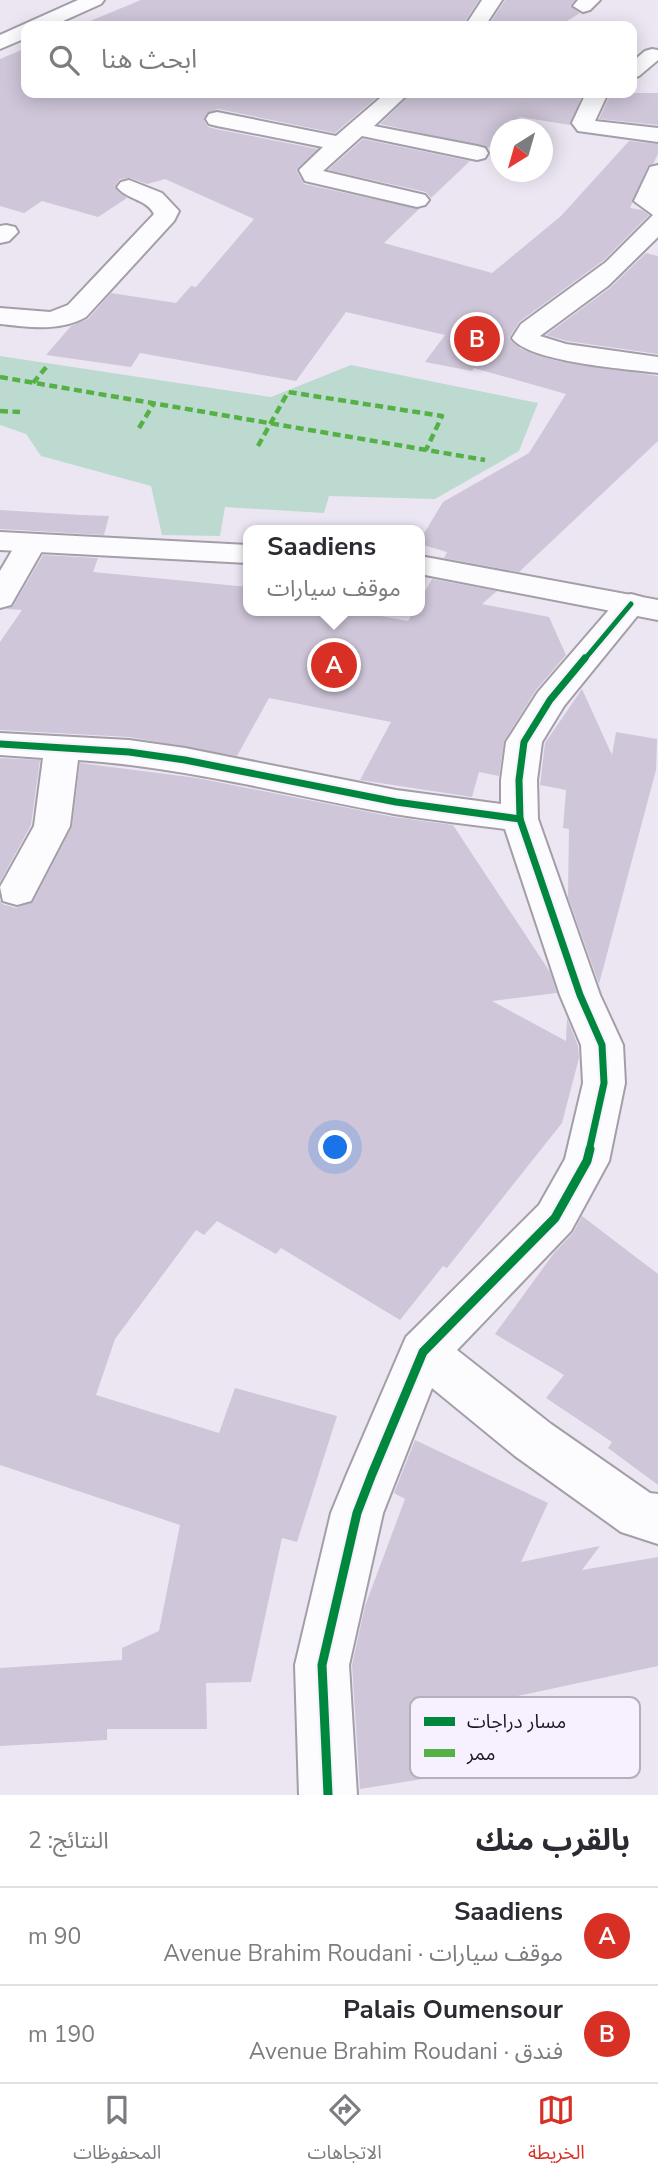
<!DOCTYPE html>
<html lang="ar">
<meta charset="utf-8">
<style>
:root{--surface:#fff;--page:#f7f7f7;--text:#2b2b33;--muted:#7c7c81;--line:#e1e1e2;--accent:#d93025}
body{margin:0;font-family:"Nunito Sans","Noto Sans Arabic",sans-serif;background:var(--page);color:var(--text);direction:rtl}
.compass{position:absolute;left:490px;top:119px;width:63px;height:63px;border-radius:50%;background:var(--surface);box-shadow:0 4px 18px #0003;rotate:217deg}
.you{position:absolute;left:336px;top:1148px;width:24px;height:24px;margin:-18px;border:5px solid #fff;border-radius:50%;background:#1a73e8;box-shadow:0 0 0 10px #1a73e833}
.badge{display:grid;place-items:center;width:46px;height:46px;border-radius:50%;background:var(--accent);color:#fff;font-size:23px;font-weight:700}
.pin{position:absolute;translate:-50% -50%;border:4px solid #fff;box-shadow:0 2px 7px #0006}
.popup{position:absolute;left:243px;top:525px;width:182px;height:91px;box-sizing:border-box;display:grid;place-content:center;border-radius:14px;background:var(--surface);filter:drop-shadow(0 2px 5px #0005);font-size:23px;white-space:nowrap;color:var(--muted)}
.popup b{font-size:26px;color:var(--text)}
.popup::after{content:'';position:absolute;left:50%;top:100%;margin-left:-14px;border:14px solid transparent;border-top-color:var(--surface)}
.list{margin:0;padding:0;list-style:none}
h2{display:flex;justify-content:space-between;align-items:center;height:91px;margin:0;padding:0 28px;font-size:30px}
h2 small{font-size:23px;font-weight:400;color:var(--muted)}
.list li{display:grid;grid-template-columns:46px 1fr auto;gap:21px;align-items:center;box-sizing:border-box;height:98px;padding:0 28px;border-top:2px solid var(--line)}
.list b{display:block;font-size:26px;white-space:nowrap}
.list p{margin:0;font-size:23px;white-space:nowrap;color:var(--muted)}
.list em{font-size:23px;font-style:normal;color:var(--muted)}
.icon{flex:none;width:38px;height:38px;fill:none;stroke:currentColor;stroke-width:2;stroke-linecap:round;stroke-linejoin:round}
.map{position:relative;flex:none;width:658px;height:1795px;overflow:hidden;direction:ltr}
.search{position:absolute;background:var(--surface);box-shadow:0 4px 18px #0003;left:21px;right:21px;top:21px;height:77px;display:flex;align-items:center;gap:18px;box-sizing:border-box;padding:0 24px;border-radius:14px;color:var(--muted);font-size:26px}
.sheet{height:287px;background:var(--surface)}
nav{display:flex;justify-content:space-around;align-items:center;box-sizing:border-box;height:98px;border-top:2px solid var(--line);background:var(--surface);font-size:19px;color:var(--muted)}
nav a{display:grid;justify-items:center;gap:4px}
nav .on{color:var(--accent)}
.map>svg:first-child{display:block}
</style>
<div class="map">
<svg width="658" height="1795" viewBox="0 0 658 1795">
<rect width="100%" height="100%" fill="#ece6f3"/>
<path fill="#bddad0" d="M 0,356 L 271,397 L 351,365 L 538,403 L 519,451 L 435,499 L 329,496 L 324,513 L 225,507 L 220,536 L 162,535 L 151,486 L 41,456 L 26,434 L 0,425 Z"/>
<g fill="#cfc6d9">
<path d="M 141,0 L 479,0 L 462,26 L 78,26 Z"/>
<path d="M 505,0 L 575,0 L 570,6 L 580,13 L 559,26 L 488,26 Z"/>
<path d="M 26,48 L 26,93 L 382,93 L 335,133 L 218,109 L 207,113 L 204,120 L 208,127 L 216,129 L 318,149 L 296,170 L 304,184 L 419,209 L 384,243 L 492,273 L 561,216 L 629,141 L 658,144 L 658,154 L 653,164 L 648,166 L 630,208 L 642,210 L 649,215 L 604,260 L 519,322 L 509,338 L 521,349 L 557,361 L 658,376 L 658,441 L 519,572 L 444,558 L 447,552 L 420,544 L 420,540 L 443,502 L 529,453 L 566,394 L 474,368 L 472,371 L 425,362 L 445,335 L 346,312 L 296,381 L 140,353 L 131,367 L 46,355 L 71,326 L 88,319 L 111,293 L 176,303 L 191,286 L 196,287 L 254,219 L 165,179 L 147,184 L 130,178 L 120,179 L 114,187 L 127,198 L 98,217 L 42,201 L 24,213 L 0,206 L 0,59 Z"/>
<path d="M 412,93 L 583,93 L 570,125 L 520,117 L 507,130 L 500,130 L 500,136 L 488,148 L 380,124 Z"/>
<path d="M 611,93 L 658,93 L 658,125 L 599,119 Z"/>
<path d="M 363,139 L 470,161 L 431,198 L 426,192 L 328,170 Z"/>
<path d="M 646,253 L 658,256 L 658,354 L 567,341 L 546,335 L 610,288 Z"/>
<path d="M 0,510 L 81,515 L 109,516 L 104,535 L 0,529 Z"/>
<path d="M 43,555 L 98,558 L 93,572 L 248,587 L 248,611 L 354,611 L 408,621 L 414,611 L 420,611 L 420,600 L 432,579 L 497,591 L 482,604 L 549,617 L 566,655 L 536,690 L 504,741 L 499,776 L 479,772 L 472,797 L 360,780 L 391,722 L 269,698 L 237,756 L 129,737 L 0,730 L 0,642 L 22,610 L 6,609 L 13,606 Z"/>
<path d="M 582,689 L 612,755 L 616,732 L 657,739 L 656,770 L 599,984 L 568,897 L 569,829 L 563,828 L 566,790 L 540,785 L 545,743 Z"/>
<path d="M 0,758 L 40,760 L 31,825 L 0,882 Z"/>
<path d="M 80,763 L 197,778 L 394,817 L 453,825 L 550,972 L 557,993 L 492,1001 L 566,1041 L 567,1018 L 578,1046 L 579,1058 L 562,1123 L 447,1268 L 443,1266 L 400,1320 L 281,1248 L 276,1254 L 217,1221 L 204,1235 L 196,1230 L 115,1339 L 96,1395 L 219,1433 L 235,1388 L 337,1416 L 297,1542 L 282,1538 L 251,1682 L 206,1683 L 207,1729 L 107,1729 L 107,1740 L 0,1746 L 0,1668 L 122,1660 L 122,1648 L 159,1631 L 180,1525 L 0,1465 L 0,900 L 2,904 L 16,908 L 33,902 L 72,827 Z"/>
<path d="M 582,1216 L 658,1274 L 658,1485 L 608,1448 L 612,1442 L 546,1398 L 564,1375 L 495,1334 L 554,1253 L 573,1233 Z"/>
<path d="M 415,1440 L 548,1503 L 521,1562 L 600,1546 L 582,1570 L 658,1557 L 658,1666 L 513,1697 L 529,1762 L 360,1789 L 352,1665 L 365,1606 L 405,1499 L 394,1493 Z"/>
</g>
<g fill="none" stroke-linecap="round" stroke-linejoin="round">
<g stroke="#a39ea8" stroke-width="4">
<g id="minor">
<path d="M 482,0 L 502,0 L 485,26 L 465,26 Z"/>
<path d="M 578,0 L 600,0 L 590,10 L 583,12 L 573,6 Z"/>
<path d="M 652,49 L 658,50 L 658,60 L 639,76 L 632,78 L 632,62 L 645,51 Z"/>
<path d="M 386,93 L 409,93 L 374,126 L 477,146 L 485,148 L 488,153 L 485,158 L 477,160 L 362,136 L 323,171 L 425,195 L 429,200 L 425,205 L 417,207 L 305,181 L 299,170 L 323,147 L 217,126 L 209,124 L 206,119 L 209,114 L 217,112 L 336,136 Z"/>
<path d="M 586,93 L 608,93 L 595,121 L 658,128 L 658,142 L 578,131 L 572,123 Z"/>
<path d="M 658,165 L 658,237 L 608,286 L 540,336 L 566,344 L 658,357 L 658,373 C 627,369 528,362 512,338 L 521,324 L 606,262 L 653,215 L 634,201 L 650,167 Z"/>
<path d="M 129,180 L 162,193 L 179,211 L 174,221 L 86,317 C 59,332 30,327 0,324 L 0,308 L 50,312 L 68,305 L 154,214 C 147,199 127,200 117,187 L 121,182 Z"/>
<path d="M 6,225 L 15,227 L 18,232 L 9,241 L 0,243 L 0,226 Z"/>
<path d="M 31,535 L 42,537 L 46,544 L 11,605 L 0,608 L 0,571 L 20,537 Z"/>
<path d="M 631,594 L 642,597 L 647,604 L 564,706 L 542,742 L 537,780 L 538,819 L 600,995 L 623,1045 L 625,1083 L 609,1161 L 571,1231 L 457,1350 L 551,1424 L 650,1493 L 658,1494 L 658,1544 L 621,1532 L 515,1456 L 432,1388 L 383,1513 L 349,1665 L 357,1795 L 299,1795 L 295,1665 L 331,1513 L 347,1474 L 406,1337 L 539,1205 L 565,1159 L 583,1083 L 581,1045 L 560,995 L 505,829 C 468,824 431,820 394,814 C 289,795 185,767 78,760 L 70,826 L 31,901 L 17,905 L 3,901 L 0,887 L 34,826 L 43,758 L 0,755 L 0,733 L 129,740 L 185,748 L 396,790 L 501,804 L 501,780 L 506,742 L 538,692 L 620,597 Z"/>
</g>
</g>
<g stroke="#a39ea8" stroke-width="4">
<g id="tertiary">
<path d="M 78,0 L 104,0 L 101,4 L 52,26 L 26,26 L 26,38 L 0,49 L 0,35 Z"/>
<path d="M 0,532 L 248,545 L 248,563 L 0,550 Z"/>
<path d="M 420,556 L 658,600 L 658,620 L 420,574 Z"/>
</g>
</g>
<use href="#minor" fill="#fcfbfd" fill-rule="evenodd"/>
<use href="#tertiary" fill="#fcfbfd" fill-rule="evenodd"/>
<g stroke="#55b145" stroke-width="4.5" stroke-dasharray="8 4.5" stroke-linecap="butt">
<path d="M 0,377 L 485,460"/>
<path d="M 33,383 L 48,365"/>
<path d="M 0,411 L 20,412"/>
<path d="M 139,428 L 154,403"/>
<path d="M 258,446 L 288,392 L 442,416 L 426,450"/>
</g>
<g stroke="#f7f0ff" stroke-width="9">
<path id="cycleway-far2" d="M 584,660 L 631,604"/>
</g>
<g stroke="#f7f0ff" stroke-width="11">
<g id="cycleway-far1">
<path d="M 585,658 L 550,700 L 524,742 L 519,780 L 520,819 L 580,995 L 602,1045 L 604,1083 L 589,1151"/>
<path d="M 0,744 L 129,752 L 185,760 L 396,802 L 520,819"/>
</g>
</g>
<g stroke="#f7f0ff" stroke-width="13">
<path id="cycleway" d="M 328,1795 L 322,1665 L 357,1513 L 372,1474 L 423,1352 L 555,1218 L 587,1161 L 590,1149"/>
</g>
<use href="#cycleway-far2" stroke="#00873e" stroke-width="5"/>
<use href="#cycleway-far1" stroke="#00873e" stroke-width="7"/>
<use href="#cycleway" stroke="#00873e" stroke-width="9"/>
</g>
<rect x="410" y="1697" width="230" height="81" rx="10" fill="#f7f0ff" stroke="#b5afbc" stroke-width="2"/>
<rect x="424" y="1717" width="31" height="9" fill="#00873e"/>
<rect x="424" y="1749" width="31" height="8" fill="#55b145"/>
<g font-size="19" fill="#1b1820">
<text x="467" y="1728">مسار دراجات</text>
<text x="467" y="1760">ممر</text>
</g>
</svg>
<svg class="compass" viewBox="-18 -18 36 36"><path d="M0-13l5 13h-10z" fill="#e53935"/><path d="M0 13l5-13h-10z" fill="#7c7c81"/></svg>
<div class="you"></div>
<div class="pin badge" style="left:334px;top:665px">A</div>
<div class="popup"><b>Saadiens</b>موقف سيارات</div>
<div class="pin badge" style="left:477px;top:339px">B</div>
<div class="search"><svg class="icon" aria-label="search" viewBox="0 0 24 24"><circle cx="10" cy="10" r="6"/><path d="M15 15l6 6"/></svg>ابحث هنا</div>
</div>
<section class="sheet">
<h2>بالقرب منك<small>النتائج: 2</small></h2>
<ul class="list">
<li><span class="badge">A</span><div><b>Saadiens</b><p>موقف سيارات · Avenue Brahim Roudani</p></div><em>90 m</em></li>
<li><span class="badge">B</span><div><b>Palais Oumensour</b><p>فندق · Avenue Brahim Roudani</p></div><em>190 m</em></li>
</ul>
</section>
<nav>
<a class="on"><svg class="icon" aria-label="map" viewBox="0 0 24 24"><path d="M3 6l6-2 6 2 6-2v14l-6 2-6-2-6 2zM9 4v14M15 6v14"/></svg>الخريطة</a>
<a><svg class="icon" aria-label="directions" viewBox="0 0 24 24"><path d="M12 3l9 9-9 9-9-9zM9 14v-3h6M13 9l2 2-2 2"/></svg>الاتجاهات</a>
<a><svg class="icon" aria-label="saved" viewBox="0 0 24 24"><path d="M7 4h10v16l-5-4-5 4z"/></svg>المحفوظات</a>
</nav>
